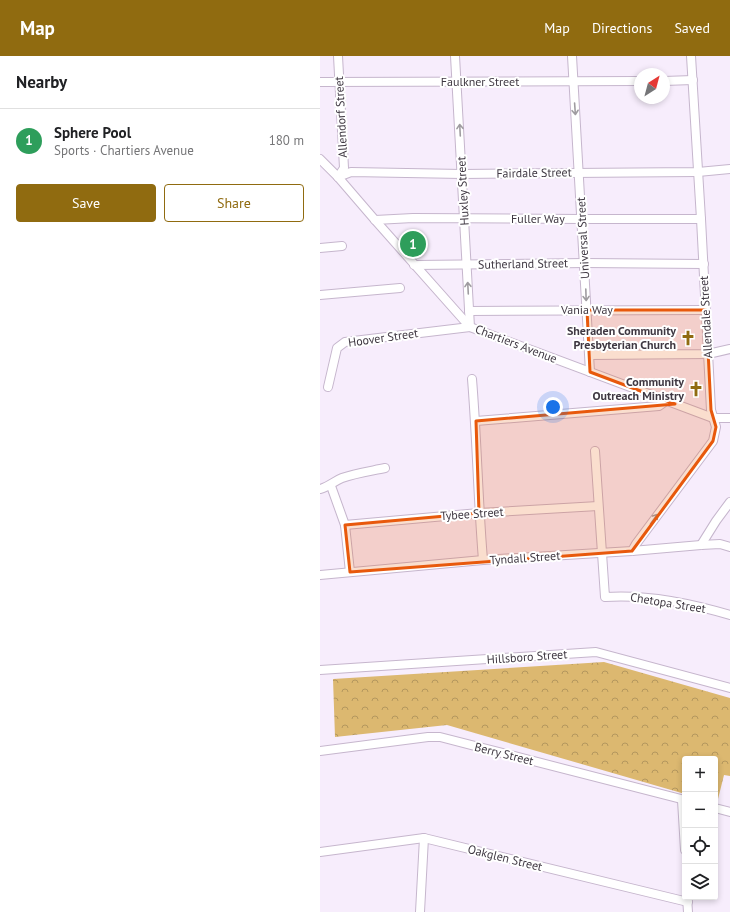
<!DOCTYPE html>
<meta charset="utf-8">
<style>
:root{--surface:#fff;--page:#f6f6f6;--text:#202124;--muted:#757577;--line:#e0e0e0;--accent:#906b10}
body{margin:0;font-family:"PT Sans",sans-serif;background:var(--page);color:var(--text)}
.controls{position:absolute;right:12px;bottom:12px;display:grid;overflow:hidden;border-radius:4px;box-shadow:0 2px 6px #0003}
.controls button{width:36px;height:36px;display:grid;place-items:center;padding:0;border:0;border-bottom:1px solid var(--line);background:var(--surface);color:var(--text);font:20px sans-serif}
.compass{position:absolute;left:314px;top:12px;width:36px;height:36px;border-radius:50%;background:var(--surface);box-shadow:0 2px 6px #0003;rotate:36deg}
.you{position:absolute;left:233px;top:351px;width:14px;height:14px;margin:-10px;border:3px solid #fff;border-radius:50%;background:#1a73e8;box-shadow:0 0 0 6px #1a73e833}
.badge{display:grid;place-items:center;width:26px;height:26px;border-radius:50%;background:var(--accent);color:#fff;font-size:13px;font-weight:700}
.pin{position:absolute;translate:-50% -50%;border:2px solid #fff;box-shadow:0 1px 4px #0006}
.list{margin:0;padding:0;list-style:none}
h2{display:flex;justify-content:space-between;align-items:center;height:52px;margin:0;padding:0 16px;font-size:17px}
h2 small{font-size:13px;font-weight:400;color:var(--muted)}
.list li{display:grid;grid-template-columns:26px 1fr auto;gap:12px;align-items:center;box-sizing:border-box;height:64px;padding:0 16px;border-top:1px solid var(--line)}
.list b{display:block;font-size:15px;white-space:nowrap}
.list p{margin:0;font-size:13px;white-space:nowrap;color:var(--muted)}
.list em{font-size:13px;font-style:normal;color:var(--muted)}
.actions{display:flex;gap:8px;padding:12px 16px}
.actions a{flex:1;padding:9px 0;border:1px solid var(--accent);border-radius:4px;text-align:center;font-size:14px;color:var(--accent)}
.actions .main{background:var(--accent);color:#fff}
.icon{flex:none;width:22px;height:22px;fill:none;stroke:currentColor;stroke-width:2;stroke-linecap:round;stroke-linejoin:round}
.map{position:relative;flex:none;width:410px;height:856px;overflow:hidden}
header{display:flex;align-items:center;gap:24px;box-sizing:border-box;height:56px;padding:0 20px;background:var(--accent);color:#fff}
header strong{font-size:19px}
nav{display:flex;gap:22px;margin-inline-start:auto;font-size:14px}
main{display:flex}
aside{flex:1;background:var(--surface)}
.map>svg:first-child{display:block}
</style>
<header>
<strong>Map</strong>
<nav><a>Map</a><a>Directions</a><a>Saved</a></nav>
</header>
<main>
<aside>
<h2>Nearby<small></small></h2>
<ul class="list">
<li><span class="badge" style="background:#2e9e5b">1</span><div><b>Sphere Pool</b><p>Sports · Chartiers Avenue</p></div><em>180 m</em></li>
</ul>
<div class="actions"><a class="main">Save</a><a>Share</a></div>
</aside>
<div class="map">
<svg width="410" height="856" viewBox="0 0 410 856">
<defs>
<pattern id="forest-crowns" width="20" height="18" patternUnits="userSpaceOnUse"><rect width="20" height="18" fill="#dcb870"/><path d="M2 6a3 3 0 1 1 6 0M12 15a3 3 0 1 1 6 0" fill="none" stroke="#b4975e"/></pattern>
</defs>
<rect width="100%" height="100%" fill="#f7edfc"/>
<path fill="url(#forest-crowns)" d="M 284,606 L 410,642 L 410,720 L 404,719 L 397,747 L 395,747 L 395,703 L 365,703 L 365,738 L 127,669 L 15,681 L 13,623 Z"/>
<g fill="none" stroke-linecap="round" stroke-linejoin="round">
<g stroke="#c6b6cd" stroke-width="10">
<g id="minor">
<path d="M 18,0 L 24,112 L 18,121"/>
<path d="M 135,0 L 150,271"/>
<path d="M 252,0 L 270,316"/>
<path d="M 344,25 L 373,24"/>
<path d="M 0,26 L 320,25"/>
<path d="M 0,103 L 18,121 L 55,164 L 150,271 L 393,362 L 410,362"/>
<path d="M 18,121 L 31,116 L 142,118 L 378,116 L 410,113"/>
<path d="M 55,164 L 93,162 L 262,163 L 381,163"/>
<path d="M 0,192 L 22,190"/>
<path d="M 94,209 L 265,207 L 384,208"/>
<path d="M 0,239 L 80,232"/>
<path d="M 149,255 L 386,254"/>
<path d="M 270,299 L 388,298 L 410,293"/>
<path d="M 152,323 C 157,384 158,444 163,504"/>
<path d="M 8,331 L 17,292 L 25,286 L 150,271"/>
<path d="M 156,365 L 339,350 L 346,345"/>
<path d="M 275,395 L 285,541 C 327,538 370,547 410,559"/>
<path d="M 11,430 L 25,469 L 30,516"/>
<path d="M 0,433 C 9,431 14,425 22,422 C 36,417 51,415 65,412"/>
<path d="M 25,469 L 159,457 L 278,450"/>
<path d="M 381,489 L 396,465 L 410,446"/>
<path d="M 312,495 L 316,488 L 393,385 L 396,371 L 391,354 L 381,163 L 371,0"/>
<path d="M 0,519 L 163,504 L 312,495 L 381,489 L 400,488 L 410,491"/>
<path d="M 0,614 L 276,596 L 410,632"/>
<path d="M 0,695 L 108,681 L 120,681 L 365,744"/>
<path d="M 362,744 L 365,794"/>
<path d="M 395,752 L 410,756"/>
<path d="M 0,796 L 104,782 L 368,846"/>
<path d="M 367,841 L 368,856"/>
<path d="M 100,856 L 104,782"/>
</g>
</g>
<use href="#minor" stroke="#fff" stroke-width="8"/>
</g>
<defs><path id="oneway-shaft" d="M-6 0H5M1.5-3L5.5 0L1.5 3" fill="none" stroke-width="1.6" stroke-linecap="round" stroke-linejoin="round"/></defs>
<g stroke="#9f9ca0">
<use href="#oneway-shaft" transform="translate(255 53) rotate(86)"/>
<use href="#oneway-shaft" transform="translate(140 74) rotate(-93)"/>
<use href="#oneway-shaft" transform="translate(148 232) rotate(-93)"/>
<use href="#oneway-shaft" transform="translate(266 239) rotate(88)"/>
<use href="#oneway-shaft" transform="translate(334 463) rotate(-54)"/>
</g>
<path fill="#e8590c" fill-opacity="0.2" stroke="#e8590c" stroke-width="3" stroke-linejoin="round" d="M 267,254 L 386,254 L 391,354 L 396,371 L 393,385 L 312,495 L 30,516 L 25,469 L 159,457 L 156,365 L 355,348 L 270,316 Z"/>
<defs>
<g id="church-bare" transform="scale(1.2)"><path d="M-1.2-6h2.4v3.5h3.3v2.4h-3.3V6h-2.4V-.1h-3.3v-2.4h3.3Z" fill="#906b10" stroke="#fff" stroke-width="2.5" paint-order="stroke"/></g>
</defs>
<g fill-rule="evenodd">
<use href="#church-bare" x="368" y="282"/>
<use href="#church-bare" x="376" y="333"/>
</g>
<g text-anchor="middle" stroke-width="4" stroke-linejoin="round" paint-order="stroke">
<g font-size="12" fill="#3f3842" stroke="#fff">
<text x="160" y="30">Faulkner Street</text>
<text transform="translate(21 61) rotate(-93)" y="4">Allendorf Street</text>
<text transform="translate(214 117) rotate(-1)" y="4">Fairdale Street</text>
<text transform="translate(143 135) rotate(-93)" y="4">Huxley Street</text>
<text x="218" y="167">Fuller Way</text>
<text transform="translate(263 182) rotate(-93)" y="4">Universal Street</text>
<text transform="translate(203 208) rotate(-1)" y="4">Sutherland Street</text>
<text x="267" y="258">Vania Way</text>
<text transform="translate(386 261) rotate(-93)" y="4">Allendale Street</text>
<text transform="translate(63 282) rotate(-8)" y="4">Hoover Street</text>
<text transform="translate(196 288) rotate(21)" y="4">Chartiers Avenue</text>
<text transform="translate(152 458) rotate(-4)" y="4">Tybee Street</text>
<text transform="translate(205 502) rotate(-4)" y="4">Tyndall Street</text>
<text transform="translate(348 547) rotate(9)" y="4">Chetopa Street</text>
<text transform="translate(207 601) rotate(-4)" y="4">Hillsboro Street</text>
<text transform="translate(184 698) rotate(14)" y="4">Berry Street</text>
<text transform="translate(185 802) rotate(14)" y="4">Oakglen Street</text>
</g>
<g font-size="12" font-weight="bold" fill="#3f3842" stroke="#fff" text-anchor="end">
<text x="356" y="279">Sheraden Community<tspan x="356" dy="14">Presbyterian Church</tspan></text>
<text x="364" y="330">Community<tspan x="364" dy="14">Outreach Ministry</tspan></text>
</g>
</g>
</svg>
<div class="controls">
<button>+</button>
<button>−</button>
<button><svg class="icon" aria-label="locate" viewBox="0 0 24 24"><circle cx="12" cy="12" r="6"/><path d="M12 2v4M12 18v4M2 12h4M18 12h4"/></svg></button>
<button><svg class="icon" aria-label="layers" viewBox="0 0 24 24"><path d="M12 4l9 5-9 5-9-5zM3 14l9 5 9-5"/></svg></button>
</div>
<svg class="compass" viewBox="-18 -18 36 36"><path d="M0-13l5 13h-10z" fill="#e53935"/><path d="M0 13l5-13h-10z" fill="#757577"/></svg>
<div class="you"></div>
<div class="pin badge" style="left:93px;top:188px;background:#2e9e5b">1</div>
</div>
</main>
